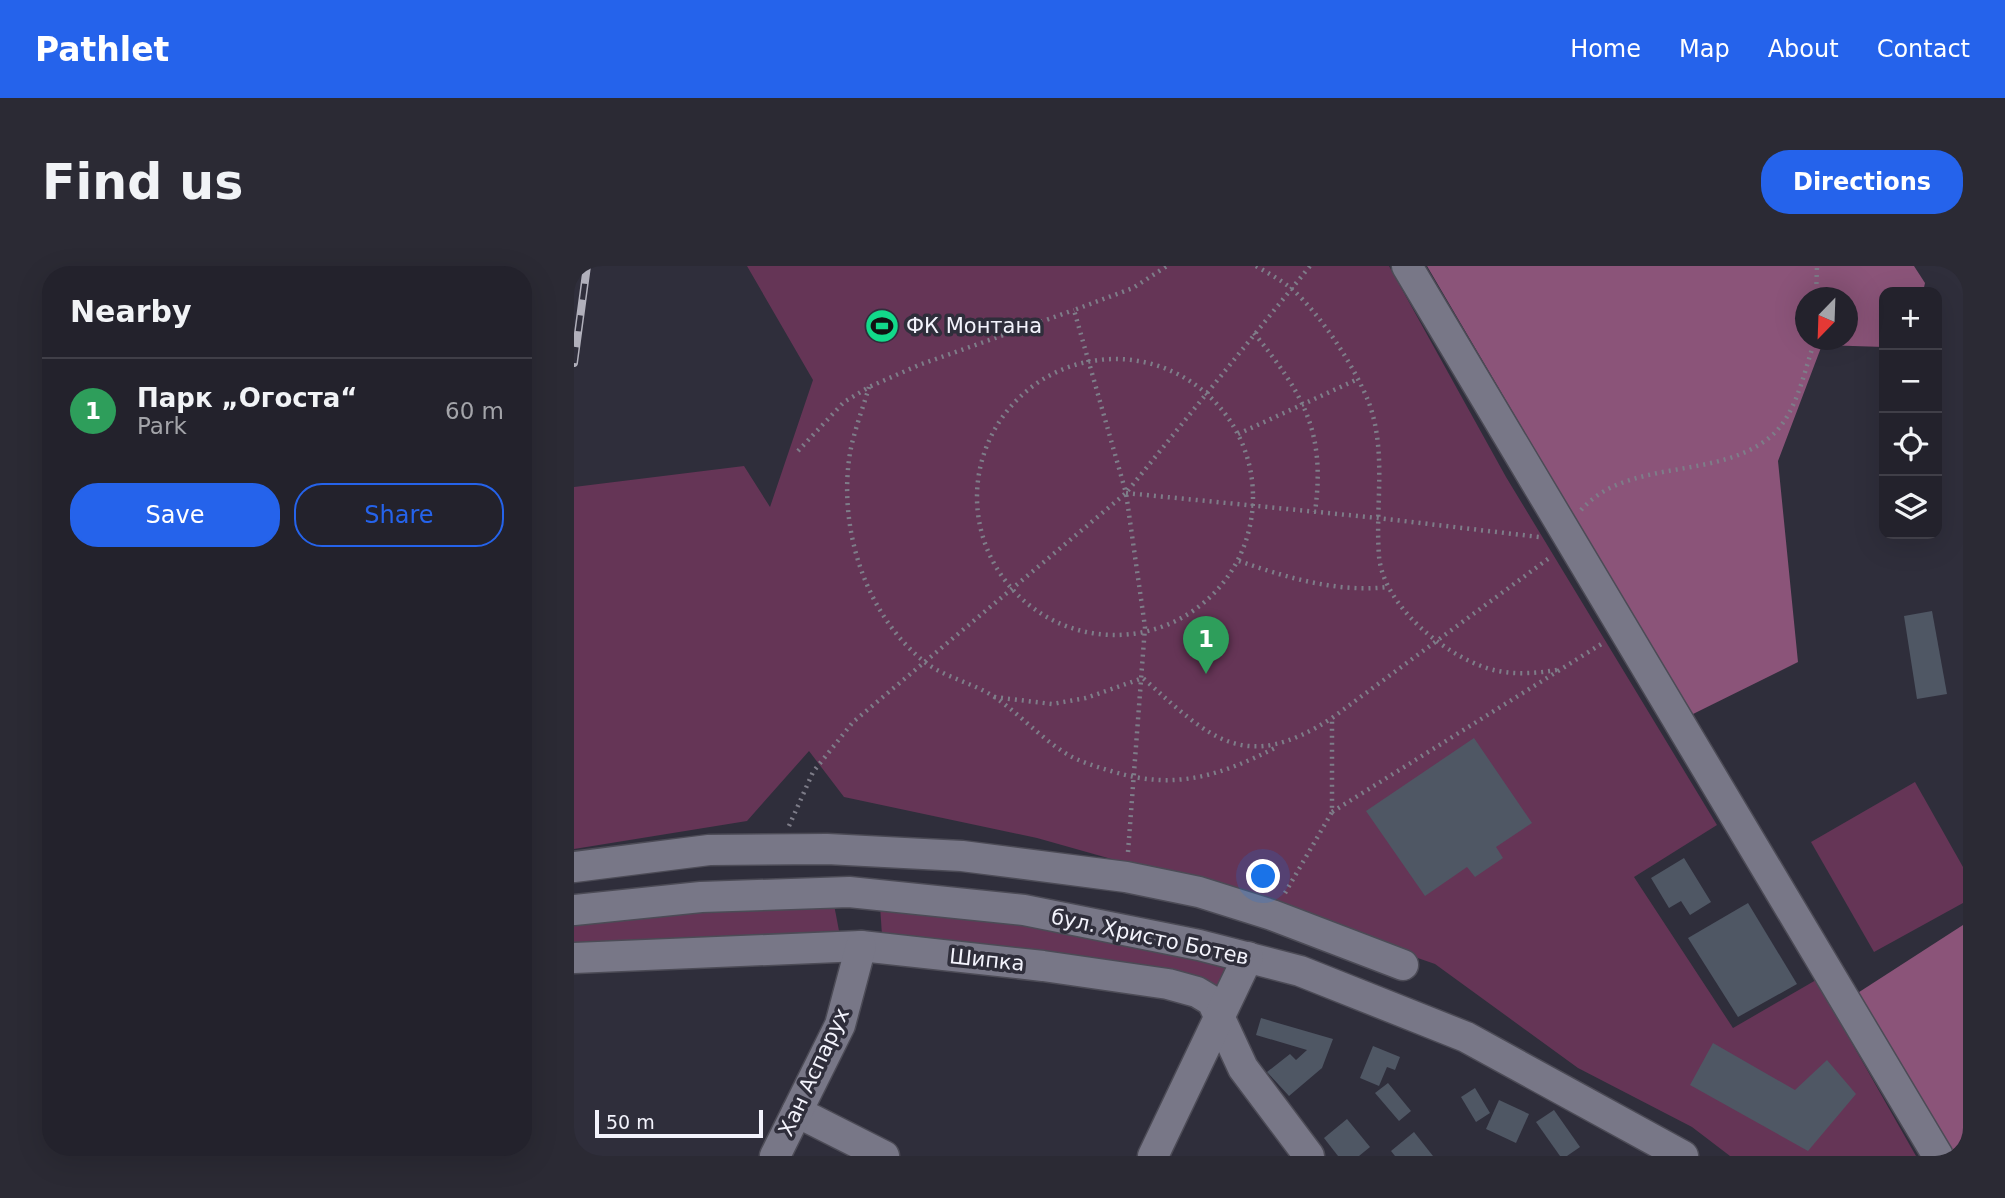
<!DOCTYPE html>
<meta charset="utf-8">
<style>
:root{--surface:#23222c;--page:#2b2a34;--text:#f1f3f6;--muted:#a3a4a9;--line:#403f48;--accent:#2563eb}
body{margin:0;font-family:"DejaVu Sans",sans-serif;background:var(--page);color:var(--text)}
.controls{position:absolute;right:21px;top:21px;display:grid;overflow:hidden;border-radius:14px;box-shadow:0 7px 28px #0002}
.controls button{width:63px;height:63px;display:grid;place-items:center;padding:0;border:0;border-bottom:2px solid var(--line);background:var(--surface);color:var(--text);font:35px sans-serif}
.compass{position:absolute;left:1221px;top:21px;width:63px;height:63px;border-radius:50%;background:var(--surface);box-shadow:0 7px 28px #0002;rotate:203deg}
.scale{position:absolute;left:21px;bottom:18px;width:168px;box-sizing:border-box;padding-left:7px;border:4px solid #f3f3fc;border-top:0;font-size:19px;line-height:24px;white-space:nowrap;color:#f3f3fc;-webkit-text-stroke:5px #2f2e3b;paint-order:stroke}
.you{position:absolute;left:690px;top:611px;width:24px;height:24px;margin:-18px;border:5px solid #fff;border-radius:50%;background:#1a73e8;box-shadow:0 0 0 10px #1a73e833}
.badge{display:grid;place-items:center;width:46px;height:46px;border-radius:50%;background:var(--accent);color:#fff;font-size:23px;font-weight:700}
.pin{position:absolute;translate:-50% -58px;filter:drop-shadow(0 2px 4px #0008)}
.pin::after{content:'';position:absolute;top:37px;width:24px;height:21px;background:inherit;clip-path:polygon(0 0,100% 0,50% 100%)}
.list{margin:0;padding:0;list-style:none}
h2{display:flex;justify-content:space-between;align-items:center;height:91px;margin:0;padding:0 28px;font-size:30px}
h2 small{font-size:23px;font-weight:400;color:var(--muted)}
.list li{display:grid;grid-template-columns:46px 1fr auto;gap:21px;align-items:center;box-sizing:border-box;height:105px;padding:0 28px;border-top:2px solid var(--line)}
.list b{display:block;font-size:26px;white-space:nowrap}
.list p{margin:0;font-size:23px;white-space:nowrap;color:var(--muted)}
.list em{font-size:23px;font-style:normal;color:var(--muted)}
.actions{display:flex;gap:14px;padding:21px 28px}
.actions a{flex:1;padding:16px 0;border:2px solid var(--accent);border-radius:28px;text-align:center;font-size:24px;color:var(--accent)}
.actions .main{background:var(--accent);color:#fff}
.icon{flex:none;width:38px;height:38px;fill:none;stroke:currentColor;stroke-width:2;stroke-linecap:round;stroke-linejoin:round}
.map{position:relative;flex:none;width:1389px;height:890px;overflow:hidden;border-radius:28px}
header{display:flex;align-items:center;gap:42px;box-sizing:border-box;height:98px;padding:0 35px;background:var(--accent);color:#fff}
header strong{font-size:33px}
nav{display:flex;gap:38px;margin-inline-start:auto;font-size:24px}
.intro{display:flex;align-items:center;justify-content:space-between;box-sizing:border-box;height:168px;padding:0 42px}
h1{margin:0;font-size:49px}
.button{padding:18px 32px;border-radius:28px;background:var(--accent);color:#fff;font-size:24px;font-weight:700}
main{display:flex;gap:42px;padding:0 42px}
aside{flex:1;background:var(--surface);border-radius:28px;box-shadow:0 7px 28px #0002}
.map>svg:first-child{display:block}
</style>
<header>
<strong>Pathlet</strong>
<nav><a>Home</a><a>Map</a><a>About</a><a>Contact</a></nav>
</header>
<div class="intro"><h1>Find us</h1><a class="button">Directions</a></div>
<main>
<aside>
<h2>Nearby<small></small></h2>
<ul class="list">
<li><span class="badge" style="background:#2e9e5b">1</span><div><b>Парк „Огоста“</b><p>Park</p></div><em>60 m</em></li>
</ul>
<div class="actions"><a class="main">Save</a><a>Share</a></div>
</aside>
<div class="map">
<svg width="1389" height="890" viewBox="0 0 1389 890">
<rect width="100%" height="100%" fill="#2f2e3b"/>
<g fill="#653556">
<path d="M 173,0 L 815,0 L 932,211 L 1143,559 L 1060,611 L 1159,762 L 1242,714 L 1342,890 L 1156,890 L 1118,861 L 1004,802 L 861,698 L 651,625 L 463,572 L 270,531 L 235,485 L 173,555 L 0,583 L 0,221 L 170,200 L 196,241 L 239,114 Z"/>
<path d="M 1341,516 L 1389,601 L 1389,637 L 1300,686 L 1237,576 Z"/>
<path d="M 258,628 L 265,665 L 0,681 L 0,653 Z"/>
<path d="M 306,640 L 594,680 L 654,696 L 643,729 L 308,669 Z"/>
</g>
<g fill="#8b5479" fill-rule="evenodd">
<path d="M 853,0 L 1340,0 L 1351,17 L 1349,26 L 1310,26 L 1310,81 L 1248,79 L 1204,195 L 1224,396 L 1117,449 ZM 1232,32 L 1274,32 L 1274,74 L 1232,74 Z"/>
<path d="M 1389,659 L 1389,890 L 1379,890 L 1279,730 Z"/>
</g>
<g fill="#4f5764">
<path d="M 1358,345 L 1373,428 L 1343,433 L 1330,350 Z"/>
<path d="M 900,472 L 958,557 L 922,581 L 929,592 L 901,611 L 893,601 L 851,630 L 792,545 Z"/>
<path d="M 1110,592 L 1137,636 L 1116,649 L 1107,635 L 1095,642 L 1077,612 Z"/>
<path d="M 1174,637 L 1223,718 L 1164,751 L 1114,672 Z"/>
<path d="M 687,752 L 759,773 L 748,802 L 715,830 L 693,806 L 716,788 L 722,794 L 733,784 L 682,769 Z"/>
<path d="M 1139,777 L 1221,824 L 1253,794 L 1282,828 L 1234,885 L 1116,819 Z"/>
<path d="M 799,780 L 826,791 L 821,804 L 813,801 L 805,820 L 786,812 Z"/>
<path d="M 814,817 L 837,845 L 825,855 L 801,827 Z"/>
<path d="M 901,822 L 916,847 L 902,856 L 887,831 Z"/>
<path d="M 925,834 L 955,848 L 942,877 L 912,863 Z"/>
<path d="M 980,844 L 1006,881 L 993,890 L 986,890 L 962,856 Z"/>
<path d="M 773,853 L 796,881 L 785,890 L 764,890 L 750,872 Z"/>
<path d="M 840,866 L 859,890 L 821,890 L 817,885 Z"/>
</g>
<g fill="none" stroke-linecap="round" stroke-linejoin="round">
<g stroke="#4c4b56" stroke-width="33">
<g id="minor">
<path d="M 833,0 L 1364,890"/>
<path d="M 0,601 L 135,584 L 253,583 L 388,590 L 552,611 L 625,626 L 698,649 L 829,699"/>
<path d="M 0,644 L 127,631 L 275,626 L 450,644 L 625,679 L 726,705 L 892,771 L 1109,890"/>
<path d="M 0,692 L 287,680 L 469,700 L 594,718 L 623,726 L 638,735 L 669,802 L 735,890"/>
<path d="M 223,846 L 310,890"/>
<path d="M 201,890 L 266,759 L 287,680"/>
<path d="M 579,890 L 674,691"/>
</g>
</g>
<g stroke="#7e7d89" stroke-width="4.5" stroke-dasharray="2 5" stroke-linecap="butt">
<path d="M 682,0 C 694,7 707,14 718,23 C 747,49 781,101 795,137 C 813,187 801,238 805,290 C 809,341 876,395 924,405 C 946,409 966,407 988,403"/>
<path d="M 1242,32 L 1243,0"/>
<path d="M 680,67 C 729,128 752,165 741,246"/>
<circle cx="541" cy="231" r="138"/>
<path d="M 295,121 C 289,142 280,165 276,187 C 264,260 290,345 347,393 C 369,412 399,416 422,432 C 445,448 464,469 488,485 C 503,495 520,500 537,505 C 601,525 645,510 703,481"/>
<path d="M 664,168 L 784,113"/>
<path d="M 224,185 L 270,136 L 295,121 L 345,99 L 500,44"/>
<path d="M 552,227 L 804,252 L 965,271"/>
<path d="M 1007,244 C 1054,191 1143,215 1196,171 C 1223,149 1230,105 1241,74"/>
<path d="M 665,295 C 711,311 763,327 813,321"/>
<path d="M 420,431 L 478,438 L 512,432 L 569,412 C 636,472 670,509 758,452 L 978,290"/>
<path d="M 758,546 L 1029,377"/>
<path d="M 215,560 L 239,506 L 279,456 L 552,227 L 500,44 L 559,22 L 593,0"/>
<path d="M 554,586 L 571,361 L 552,227 L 736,0"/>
<path d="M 711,627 L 758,546 L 758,452"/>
</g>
<use href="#minor" stroke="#787787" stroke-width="30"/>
<g stroke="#b1b0bb" stroke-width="8">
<path id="rail" d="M 0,97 L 13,0"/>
</g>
<use href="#rail" stroke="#2f2e3b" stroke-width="5" stroke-dasharray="16" stroke-linecap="butt"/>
</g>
<defs>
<g id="stadium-disc" transform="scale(1.75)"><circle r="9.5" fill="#12d98a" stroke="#2f2e3b"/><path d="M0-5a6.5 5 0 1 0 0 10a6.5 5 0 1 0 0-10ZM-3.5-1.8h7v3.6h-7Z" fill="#111"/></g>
</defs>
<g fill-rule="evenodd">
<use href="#stadium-disc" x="308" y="60"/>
</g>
<g text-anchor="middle" stroke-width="7" stroke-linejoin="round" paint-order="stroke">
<g font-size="21" fill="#f3f3fc" stroke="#2f2e3b" text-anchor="start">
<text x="332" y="67">ФК Монтана</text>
</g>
<g font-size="21" fill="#f3f3fc" stroke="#2f2e3b">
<text transform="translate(576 671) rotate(12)" y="7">бул. Христо Ботев</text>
<text transform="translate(413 694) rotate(6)" y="7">Шипка</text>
<text transform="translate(240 806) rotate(-65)" y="7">Хан Аспарух</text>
</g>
</g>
</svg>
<div class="controls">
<button>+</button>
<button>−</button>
<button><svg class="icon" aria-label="locate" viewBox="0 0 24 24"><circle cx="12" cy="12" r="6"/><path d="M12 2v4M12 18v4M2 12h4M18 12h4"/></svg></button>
<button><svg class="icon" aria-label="layers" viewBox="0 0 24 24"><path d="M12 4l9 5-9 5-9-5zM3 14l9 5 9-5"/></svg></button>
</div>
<svg class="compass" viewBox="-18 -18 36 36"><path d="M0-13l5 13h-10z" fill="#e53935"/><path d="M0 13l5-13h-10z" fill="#a3a4a9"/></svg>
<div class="scale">50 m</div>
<div class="you"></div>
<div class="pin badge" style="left:632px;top:408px;background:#2e9e5b">1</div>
</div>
</main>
